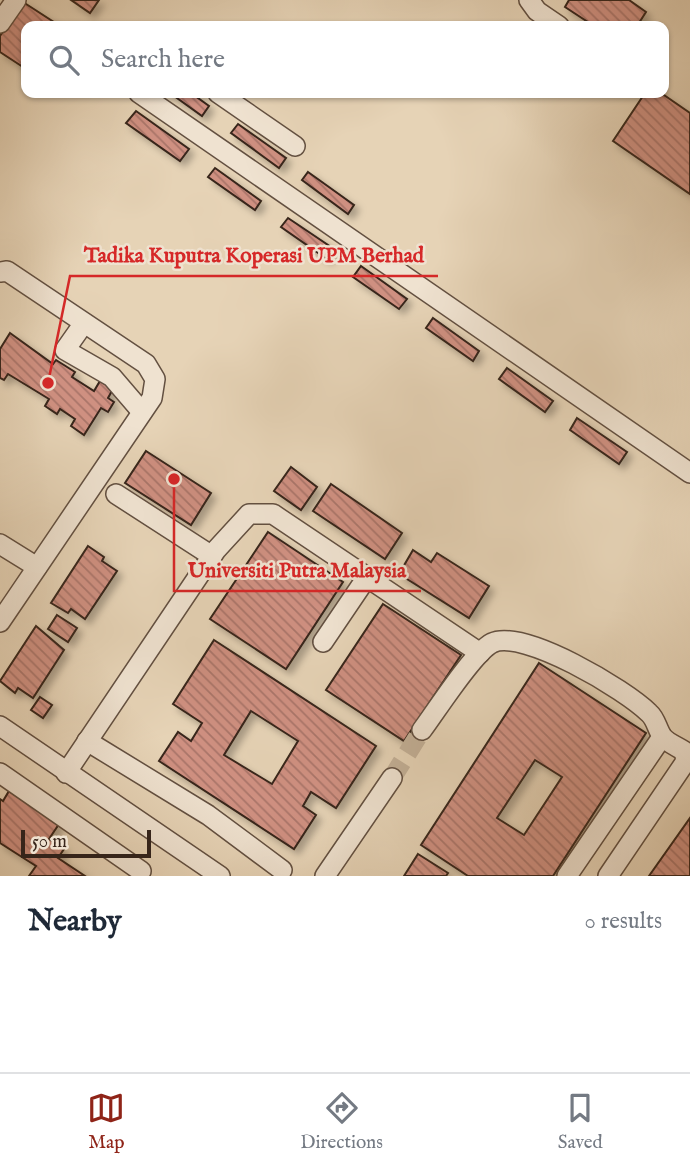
<!DOCTYPE html>
<style>
:root{--surface:#fff;--page:#f2f2f3;--text:#1f2937;--muted:#747a83;--line:#e0e1e3;--accent:#8f2418}
body{margin:0;font-family:"IM FELL English",serif;background:var(--page);color:var(--text)}
.scale{position:absolute;left:21px;bottom:18px;width:130px;box-sizing:border-box;padding-left:7px;border:4px solid #37251a;border-top:0;font-size:19px;line-height:24px;white-space:nowrap;color:#37251a;-webkit-text-stroke:5px #efe2d0;paint-order:stroke}
.list{margin:0;padding:0;list-style:none}
h2{display:flex;justify-content:space-between;align-items:center;height:91px;margin:0;padding:0 28px;font-size:30px}
h2 small{font-size:23px;font-weight:400;color:var(--muted)}
.icon{flex:none;width:38px;height:38px;fill:none;stroke:currentColor;stroke-width:2;stroke-linecap:round;stroke-linejoin:round}
.map{position:relative;flex:none;width:690px;height:876px;overflow:hidden}
.search{position:absolute;background:var(--surface);box-shadow:0 2px 5px #0004;left:21px;right:21px;top:21px;height:77px;display:flex;align-items:center;gap:18px;box-sizing:border-box;padding:0 24px;border-radius:14px;color:var(--muted);font-size:26px}
.sheet{height:196px;background:var(--surface)}
nav{display:flex;justify-content:space-around;align-items:center;box-sizing:border-box;height:98px;border-top:2px solid var(--line);background:var(--surface);font-size:19px;color:var(--muted)}
nav a{display:grid;justify-items:center;gap:4px}
nav .on{color:var(--accent)}
.map>svg:first-child{display:block}
</style>
<div class="map">
<svg width="690" height="876" viewBox="0 0 690 876">
<defs>
<pattern id="building-back-hatch" width="6" height="6" patternUnits="userSpaceOnUse" patternTransform="scale(1.75)"><rect width="6" height="6" fill="#cf9081"/><path d="M-1 5l2 2M0 0l6 6M5-1l2 2" fill="none" stroke="#a97569"/></pattern>
<filter id="shadow"><feDropShadow dx="5" dy="5" stdDeviation="3.5" flood-color="#0004"/></filter>
</defs>
<rect width="100%" height="100%" fill="#e6d3b6"/>
<filter id="stains"><feTurbulence type="fractalNoise" baseFrequency=".00286" numOctaves="4"/><feColorMatrix values="0 0 0 0 .2 0 0 0 0 .09 0 0 0 0 .02 0 0 0 .5 -.17"/></filter>
<radialGradient id="worn" r=".72"><stop offset=".6" stop-color="#630" stop-opacity="0"/><stop offset="1" stop-color="#630" stop-opacity=".3"/></radialGradient>
<g fill="url(#building-back-hatch)" stroke="#37251a" stroke-width="2" fill-rule="evenodd" filter="url(#shadow)">
<path d="M 71,0 L 99,0 L 90,13 Z"/>
<path d="M 569,0 L 629,0 L 646,12 L 637,26 L 594,26 L 565,7 Z"/>
<path d="M 23,2 L 60,26 L 26,26 L 26,69 L 0,52 L 0,36 Z"/>
<path d="M 170,93 L 191,93 L 209,106 L 202,116 Z"/>
<path d="M 645,93 L 661,93 L 690,113 L 690,194 L 613,141 Z"/>
<path d="M 136,111 L 189,149 L 180,161 L 126,123 Z"/>
<path d="M 238,124 L 286,158 L 279,168 L 231,133 Z"/>
<path d="M 215,168 L 261,201 L 255,210 L 208,177 Z"/>
<path d="M 308,172 L 354,205 L 348,214 L 302,180 Z"/>
<path d="M 288,218 L 334,249 L 327,259 L 281,227 Z"/>
<path d="M 361,266 L 407,299 L 399,309 L 353,277 Z"/>
<path d="M 433,318 L 479,351 L 473,361 L 426,328 Z"/>
<path d="M 10,333 L 53,364 L 56,360 L 75,372 L 72,377 L 94,391 L 100,381 L 113,389 L 108,398 L 114,402 L 108,412 L 101,408 L 84,435 L 71,426 L 75,419 L 60,409 L 57,414 L 45,406 L 49,399 L 8,374 L 4,380 L 0,378 L 0,349 Z"/>
<path d="M 507,368 L 553,401 L 545,412 L 499,379 Z"/>
<path d="M 577,418 L 627,452 L 619,464 L 570,430 Z"/>
<path d="M 146,451 L 211,493 L 191,525 L 125,483 Z"/>
<path d="M 291,467 L 317,487 L 301,510 L 274,491 Z"/>
<path d="M 331,484 L 402,533 L 385,559 L 313,511 Z"/>
<path d="M 268,532 L 343,582 L 286,669 L 210,619 Z"/>
<path d="M 88,546 L 104,557 L 102,561 L 117,571 L 85,619 L 71,609 L 68,613 L 51,603 Z"/>
<path d="M 413,550 L 431,562 L 437,553 L 489,586 L 469,618 L 399,574 Z"/>
<path d="M 383,604 L 461,655 L 404,741 L 326,690 Z"/>
<path d="M 57,615 L 77,628 L 68,642 L 48,629 Z"/>
<path d="M 36,626 L 64,650 L 33,698 L 18,688 L 15,693 L 0,681 Z"/>
<path d="M 214,640 L 376,746 L 336,808 L 311,792 L 303,806 L 316,815 L 294,849 L 159,761 L 178,732 L 191,741 L 202,723 L 173,704 ZM 251,711 L 298,741 L 272,784 L 224,755 Z"/>
<path d="M 539,663 L 646,733 L 553,876 L 468,876 L 421,845 ZM 535,760 L 562,777 L 524,835 L 497,818 Z"/>
<path d="M 40,697 L 52,705 L 43,718 L 31,710 Z"/>
<path d="M 9,791 L 59,824 L 49,839 L 64,849 L 58,858 L 85,876 L 29,876 L 36,866 L 0,843 L 0,799 L 3,801 Z"/>
<path d="M 690,818 L 690,876 L 649,876 Z"/>
<path d="M 418,854 L 448,873 L 446,876 L 404,876 Z"/>
</g>
<g fill="none" stroke-linecap="round" stroke-linejoin="round">
<path stroke="#c3b097" stroke-width="19" stroke-dasharray="19 10" stroke-linecap="butt" d="M 392,778 L 422,730"/>
<g stroke="#635041" stroke-width="22">
<g id="minor">
<path d="M 529,0 L 537,11 L 559,26"/>
<path d="M 0,23 L 16,0"/>
<path d="M 139,93 L 690,473"/>
<path d="M 218,93 L 295,146"/>
<path d="M 0,272 L 7,271 L 146,364 L 155,379 L 152,398 L 0,622"/>
<path d="M 84,323 L 65,350 L 112,377 L 142,412"/>
<path d="M 116,494 L 212,556"/>
<path d="M 0,544 L 37,567"/>
<path d="M 323,642 L 367,577"/>
<path d="M 0,726 L 220,876"/>
<path d="M 422,730 C 437,710 473,653 492,643 C 523,628 626,690 649,713 C 656,719 657,729 662,736 C 666,742 678,747 684,751 L 686,761 L 608,876"/>
<path d="M 87,741 L 208,815 L 282,870"/>
<path d="M 0,773 L 141,871"/>
<path d="M 66,773 L 216,550 L 249,514 L 273,514 L 480,653"/>
<path d="M 325,876 L 392,778"/>
<path d="M 567,876 L 662,737"/>
</g>
</g>
<use href="#minor" stroke="#efe2d0" stroke-width="19"/>
</g>
<path fill="none" stroke="#d62828" stroke-width="2.5" d="M48 383L70 276H438M174 479L174 591H421"/>
<g fill="#d62828" stroke="#efe2d0" stroke-width="2.5">
<circle cx="48" cy="383" r="7"/>
<circle cx="174" cy="479" r="7"/>
</g>
<g font-size="21" text-anchor="middle" font-weight="bold" fill="#d62828" stroke="#efe2d0" stroke-width="5" stroke-linejoin="round" paint-order="stroke">
<text x="254" y="262">Tadika Kuputra Koperasi UPM Berhad</text>
<text x="297" y="577">Universiti Putra Malaysia</text>
</g>
<rect width="100%" height="100%" filter="url(#stains)"/>
<rect width="100%" height="100%" fill="url(#worn)"/>
</svg>
<div class="scale">50 m</div>
<div class="search"><svg class="icon" aria-label="search" viewBox="0 0 24 24"><circle cx="10" cy="10" r="6"/><path d="M15 15l6 6"/></svg>Search here</div>
</div>
<section class="sheet">
<h2>Nearby<small>0 results</small></h2>
<ul class="list">
</ul>
</section>
<nav>
<a class="on"><svg class="icon" aria-label="map" viewBox="0 0 24 24"><path d="M3 6l6-2 6 2 6-2v14l-6 2-6-2-6 2zM9 4v14M15 6v14"/></svg>Map</a>
<a><svg class="icon" aria-label="directions" viewBox="0 0 24 24"><path d="M12 3l9 9-9 9-9-9zM9 14v-3h6M13 9l2 2-2 2"/></svg>Directions</a>
<a><svg class="icon" aria-label="saved" viewBox="0 0 24 24"><path d="M7 4h10v16l-5-4-5 4z"/></svg>Saved</a>
</nav>
